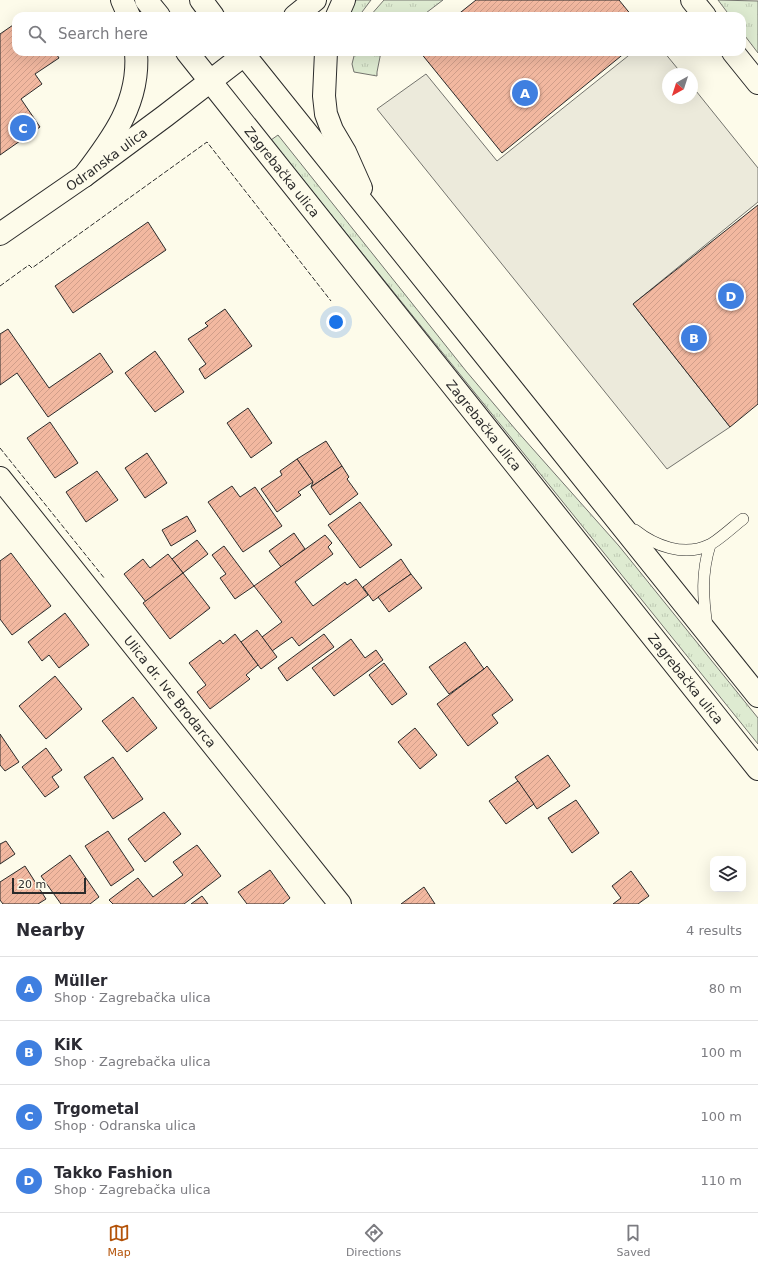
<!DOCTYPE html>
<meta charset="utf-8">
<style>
:root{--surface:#fff;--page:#f2f2f3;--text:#2b2b33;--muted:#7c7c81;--line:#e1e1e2;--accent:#b45309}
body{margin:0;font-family:"DejaVu Sans",sans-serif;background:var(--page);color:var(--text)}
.controls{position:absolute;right:12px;bottom:12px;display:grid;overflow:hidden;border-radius:8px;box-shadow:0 4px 16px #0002}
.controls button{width:36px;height:36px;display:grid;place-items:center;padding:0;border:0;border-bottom:1px solid var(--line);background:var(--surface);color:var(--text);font:20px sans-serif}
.compass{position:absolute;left:662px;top:68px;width:36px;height:36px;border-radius:50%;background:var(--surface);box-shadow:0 4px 16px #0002;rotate:219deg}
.scale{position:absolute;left:12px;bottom:10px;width:74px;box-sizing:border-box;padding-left:4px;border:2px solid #2b2b2b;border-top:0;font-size:11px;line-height:14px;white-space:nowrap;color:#2b2b2b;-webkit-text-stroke:3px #fdfbea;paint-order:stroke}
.you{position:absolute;left:336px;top:322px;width:14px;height:14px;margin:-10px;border:3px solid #fff;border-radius:50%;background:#1a73e8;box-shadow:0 0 0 6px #1a73e833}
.badge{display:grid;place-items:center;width:26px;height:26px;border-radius:50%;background:var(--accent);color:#fff;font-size:13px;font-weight:700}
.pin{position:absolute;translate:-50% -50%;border:2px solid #fff;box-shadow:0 1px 4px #0006}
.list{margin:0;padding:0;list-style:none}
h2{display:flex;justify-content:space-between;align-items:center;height:52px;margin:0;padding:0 16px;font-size:17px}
h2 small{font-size:13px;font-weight:400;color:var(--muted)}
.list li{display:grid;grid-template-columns:26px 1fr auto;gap:12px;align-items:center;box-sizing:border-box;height:64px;padding:0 16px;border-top:1px solid var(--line)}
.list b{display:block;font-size:15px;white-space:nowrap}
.list p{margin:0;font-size:13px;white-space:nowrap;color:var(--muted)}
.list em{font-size:13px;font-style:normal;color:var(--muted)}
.icon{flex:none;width:22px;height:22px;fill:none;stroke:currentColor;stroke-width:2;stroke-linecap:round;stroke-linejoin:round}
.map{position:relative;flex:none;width:758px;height:904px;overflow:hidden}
.search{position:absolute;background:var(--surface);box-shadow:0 4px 16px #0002;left:12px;right:12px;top:12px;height:44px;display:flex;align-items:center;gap:10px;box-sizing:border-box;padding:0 14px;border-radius:12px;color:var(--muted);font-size:15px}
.sheet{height:308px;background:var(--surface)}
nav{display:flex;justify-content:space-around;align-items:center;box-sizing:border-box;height:56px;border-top:1px solid var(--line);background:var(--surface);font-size:11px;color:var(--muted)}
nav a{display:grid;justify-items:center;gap:2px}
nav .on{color:var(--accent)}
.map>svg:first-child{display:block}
</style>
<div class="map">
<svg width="758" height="904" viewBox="0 0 758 904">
<defs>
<pattern id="grass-tufts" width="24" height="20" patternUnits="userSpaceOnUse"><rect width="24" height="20" fill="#deebd1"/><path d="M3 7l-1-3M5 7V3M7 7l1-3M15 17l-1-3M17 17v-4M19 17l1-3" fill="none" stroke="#bfcab4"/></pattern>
<pattern id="building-hatch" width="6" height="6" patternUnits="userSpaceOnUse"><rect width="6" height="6" fill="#f2b8a0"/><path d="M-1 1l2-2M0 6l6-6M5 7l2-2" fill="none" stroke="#d09e8a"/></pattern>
</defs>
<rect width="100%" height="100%" fill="#fdfbea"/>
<g fill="url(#grass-tufts)" stroke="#74746e">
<path d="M 356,0 L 371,0 L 359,16 L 346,16 Z"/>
<path d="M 384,0 L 443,0 L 422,16 L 370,16 Z"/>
<path d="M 718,0 L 758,1 L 758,53 L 742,32 L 742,16 L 730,16 Z"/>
<path d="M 355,52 L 381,52 L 377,72 L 377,76 L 354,72 L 352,64 Z"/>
<path d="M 278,135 L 466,371 L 516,430 L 619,546 L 758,718 L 758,744 L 271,140 Z"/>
</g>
<path fill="#eceadb" stroke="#74746e" d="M 633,52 L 664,52 L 682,74 L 668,74 L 668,98 L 692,98 L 692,86 L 758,168 L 758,202 L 633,304 L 730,427 L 667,469 L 377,109 L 426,74 L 497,161 Z"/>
<g fill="url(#building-hatch)" stroke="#2b2b2b">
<path d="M 476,0 L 619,0 L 632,16 L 456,16 Z"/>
<path d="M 16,23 L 16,52 L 55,52 L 59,58 L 35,74 L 42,84 L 21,99 L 40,127 L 0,155 L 0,34 Z"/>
<path d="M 420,52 L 626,52 L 502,153 Z"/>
<path d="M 758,205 L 758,404 L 730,427 L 633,304 Z"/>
<path d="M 148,222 L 166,250 L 73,313 L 55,286 Z"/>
<path d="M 225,309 L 252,346 L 205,379 L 199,369 L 206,364 L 188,339 L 208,326 L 205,323 Z"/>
<path d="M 8,329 L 49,388 L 100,353 L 113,372 L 48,417 L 17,373 L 0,385 L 0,334 Z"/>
<path d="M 155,351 L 184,392 L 155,412 L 125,373 Z"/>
<path d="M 248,408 L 272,443 L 251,458 L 227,423 Z"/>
<path d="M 50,422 L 78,463 L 55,478 L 27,438 Z"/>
<path d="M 326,441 L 342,466 L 311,487 L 313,482 L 297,459 Z"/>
<path d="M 147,453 L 167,483 L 145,498 L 125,468 Z"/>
<path d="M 297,459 L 313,482 L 298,492 L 301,495 L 277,512 L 261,489 L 282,475 L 280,471 Z"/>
<path d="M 342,466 L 349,477 L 347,479 L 358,494 L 330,515 L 311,487 Z"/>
<path d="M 97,471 L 118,500 L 86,522 L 66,492 Z"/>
<path d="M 232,486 L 240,497 L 255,487 L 282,526 L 243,552 L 208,502 Z"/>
<path d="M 360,502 L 392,545 L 360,568 L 328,525 Z"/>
<path d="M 187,516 L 196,531 L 171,546 L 162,530 Z"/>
<path d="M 294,533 L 305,549 L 281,567 L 269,551 Z"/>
<path d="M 325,535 L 332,543 L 328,547 L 333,554 L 295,582 L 313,606 L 345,582 L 347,585 L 356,579 L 368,595 L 299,646 L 292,637 L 272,651 L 262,637 L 282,622 L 254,586 Z"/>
<path d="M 197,540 L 208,554 L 183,573 L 172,559 Z"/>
<path d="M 224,546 L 254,586 L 235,599 L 220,578 L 226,574 L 212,555 Z"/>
<path d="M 11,553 L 51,606 L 12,635 L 0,619 L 0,561 Z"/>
<path d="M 168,554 L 183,573 L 146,602 L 124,574 L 143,559 L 150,568 Z"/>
<path d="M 401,559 L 411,574 L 373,601 L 363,587 Z"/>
<path d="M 183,573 L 210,608 L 170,639 L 143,603 Z"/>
<path d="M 411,574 L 422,588 L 389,612 L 378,597 Z"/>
<path d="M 65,613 L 89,645 L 59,668 L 49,655 L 42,661 L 28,642 Z"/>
<path d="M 257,630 L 277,657 L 261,669 L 241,642 Z"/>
<path d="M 235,634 L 258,665 L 246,675 L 250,679 L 210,709 L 197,692 L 206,685 L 189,663 L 220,640 L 223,644 Z"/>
<path d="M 324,634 L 334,647 L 287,681 L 278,668 Z"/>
<path d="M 351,639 L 365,658 L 376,650 L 383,660 L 334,696 L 312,668 Z"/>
<path d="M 465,642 L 484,669 L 449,694 L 429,667 Z"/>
<path d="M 384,663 L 407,694 L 392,705 L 369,675 Z"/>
<path d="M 487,666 L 513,700 L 492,715 L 498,723 L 468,746 L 437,704 L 484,669 Z"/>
<path d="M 55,676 L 82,709 L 46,739 L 19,706 Z"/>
<path d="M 133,697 L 157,728 L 127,752 L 102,721 Z"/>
<path d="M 415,728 L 437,755 L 420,769 L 398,742 Z"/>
<path d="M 0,734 L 19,762 L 5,771 L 0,765 Z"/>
<path d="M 46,748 L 62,770 L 52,777 L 59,787 L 45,797 L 22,767 Z"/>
<path d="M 548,755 L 570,786 L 537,809 L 515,777 Z"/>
<path d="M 113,757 L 143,799 L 113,819 L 84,777 Z"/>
<path d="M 518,781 L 534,804 L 506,824 L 489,801 Z"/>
<path d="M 576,800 L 599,833 L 572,853 L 548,818 Z"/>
<path d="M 164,812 L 181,834 L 145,862 L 128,839 Z"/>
<path d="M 108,831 L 134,870 L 111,886 L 85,846 Z"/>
<path d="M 6,841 L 15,854 L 0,864 L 0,844 Z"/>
<path d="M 197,845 L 221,876 L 184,904 L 113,904 L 109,900 L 138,878 L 153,897 L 183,875 L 173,862 Z"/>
<path d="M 70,855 L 99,897 L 90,904 L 61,904 L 41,876 Z"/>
<path d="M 25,866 L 46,899 L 38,904 L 3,904 L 0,900 L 0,882 Z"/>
<path d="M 270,870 L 290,898 L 283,904 L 247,904 L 238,892 Z"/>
<path d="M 631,871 L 649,896 L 638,904 L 613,904 L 621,898 L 612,886 Z"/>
<path d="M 424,887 L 435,904 L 401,904 Z"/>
<path d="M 202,896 L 208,904 L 191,904 Z"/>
</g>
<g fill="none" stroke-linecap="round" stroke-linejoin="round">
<g stroke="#2b2b2b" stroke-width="12">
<g id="lane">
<path d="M 635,530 C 655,546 684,557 709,545 C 718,541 735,525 743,519"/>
<path d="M 707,627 C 703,598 701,574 710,545"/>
</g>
</g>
<g stroke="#2b2b2b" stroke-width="24">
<g id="street">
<path d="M 692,0 L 705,16"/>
<path d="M 295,16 L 315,0"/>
<path d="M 733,52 L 758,83"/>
<path id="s1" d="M 0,234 L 84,176 L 165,116 L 248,52"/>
<path id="s2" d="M 0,478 L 340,904"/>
</g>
</g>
<g stroke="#2b2b2b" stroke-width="24">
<g id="primary">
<path d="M 122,0 L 129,16"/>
<path d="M 146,0 L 159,16"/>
<path d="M 201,0 L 213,16"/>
<path d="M 337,16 L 344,0"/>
<path id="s3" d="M 187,52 L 758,769"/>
<path d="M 242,52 L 758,696"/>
<path d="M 326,52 L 324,96 L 326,114 L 332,130 L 345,152 L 361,188"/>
<path d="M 84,176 C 113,138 140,102 136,52"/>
</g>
</g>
<use href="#lane" stroke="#fdfbea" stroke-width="11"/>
<use href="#street" stroke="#fdfbea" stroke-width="22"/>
<use href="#primary" stroke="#fdfbea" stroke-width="22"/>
<g stroke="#2b2b2b" stroke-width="1" stroke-dasharray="5 2" stroke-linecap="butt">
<path d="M 0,286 L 29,265 L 32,268 L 207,142 L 331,301"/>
<path d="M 0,448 L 105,579"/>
</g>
</g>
<g text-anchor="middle" stroke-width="3" stroke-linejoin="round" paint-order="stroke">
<g font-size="13" fill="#2b2b2b" stroke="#fdfbea">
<text dy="5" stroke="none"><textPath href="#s1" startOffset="130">Odranska ulica</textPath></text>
<text dy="5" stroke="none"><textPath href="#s3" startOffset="153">Zagrebačka ulica</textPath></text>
<text dy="5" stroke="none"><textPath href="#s3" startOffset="477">Zagrebačka ulica</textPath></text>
<text dy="5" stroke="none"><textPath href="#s3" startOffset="801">Zagrebačka ulica</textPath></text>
<text dy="5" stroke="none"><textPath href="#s2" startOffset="273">Ulica dr. Ive Brodarca</textPath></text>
</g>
</g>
</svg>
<div class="controls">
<button><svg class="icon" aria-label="layers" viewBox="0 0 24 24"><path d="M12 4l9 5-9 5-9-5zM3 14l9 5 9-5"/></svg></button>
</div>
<svg class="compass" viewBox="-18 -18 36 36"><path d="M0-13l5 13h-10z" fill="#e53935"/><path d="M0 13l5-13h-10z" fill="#7c7c81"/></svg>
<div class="scale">20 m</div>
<div class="you"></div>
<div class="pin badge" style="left:525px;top:93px;background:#3f7fe0">A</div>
<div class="pin badge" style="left:694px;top:338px;background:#3f7fe0">B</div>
<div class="pin badge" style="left:23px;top:128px;background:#3f7fe0">C</div>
<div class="pin badge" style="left:731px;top:296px;background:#3f7fe0">D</div>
<div class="search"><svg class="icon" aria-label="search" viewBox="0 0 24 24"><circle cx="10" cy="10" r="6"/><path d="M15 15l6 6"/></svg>Search here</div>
</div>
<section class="sheet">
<h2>Nearby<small>4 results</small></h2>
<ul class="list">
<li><span class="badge" style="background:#3f7fe0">A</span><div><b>Müller</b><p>Shop · Zagrebačka ulica</p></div><em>80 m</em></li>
<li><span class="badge" style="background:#3f7fe0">B</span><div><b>KiK</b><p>Shop · Zagrebačka ulica</p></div><em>100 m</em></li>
<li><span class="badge" style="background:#3f7fe0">C</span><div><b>Trgometal</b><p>Shop · Odranska ulica</p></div><em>100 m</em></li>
<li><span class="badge" style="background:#3f7fe0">D</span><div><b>Takko Fashion</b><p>Shop · Zagrebačka ulica</p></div><em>110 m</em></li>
</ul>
</section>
<nav>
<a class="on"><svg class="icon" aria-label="map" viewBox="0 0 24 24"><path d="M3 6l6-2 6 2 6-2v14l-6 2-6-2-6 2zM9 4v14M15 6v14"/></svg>Map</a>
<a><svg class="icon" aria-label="directions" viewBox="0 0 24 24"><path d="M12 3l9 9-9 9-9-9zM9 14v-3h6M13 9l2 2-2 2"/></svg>Directions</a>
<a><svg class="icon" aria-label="saved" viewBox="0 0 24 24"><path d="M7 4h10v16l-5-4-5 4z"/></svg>Saved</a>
</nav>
